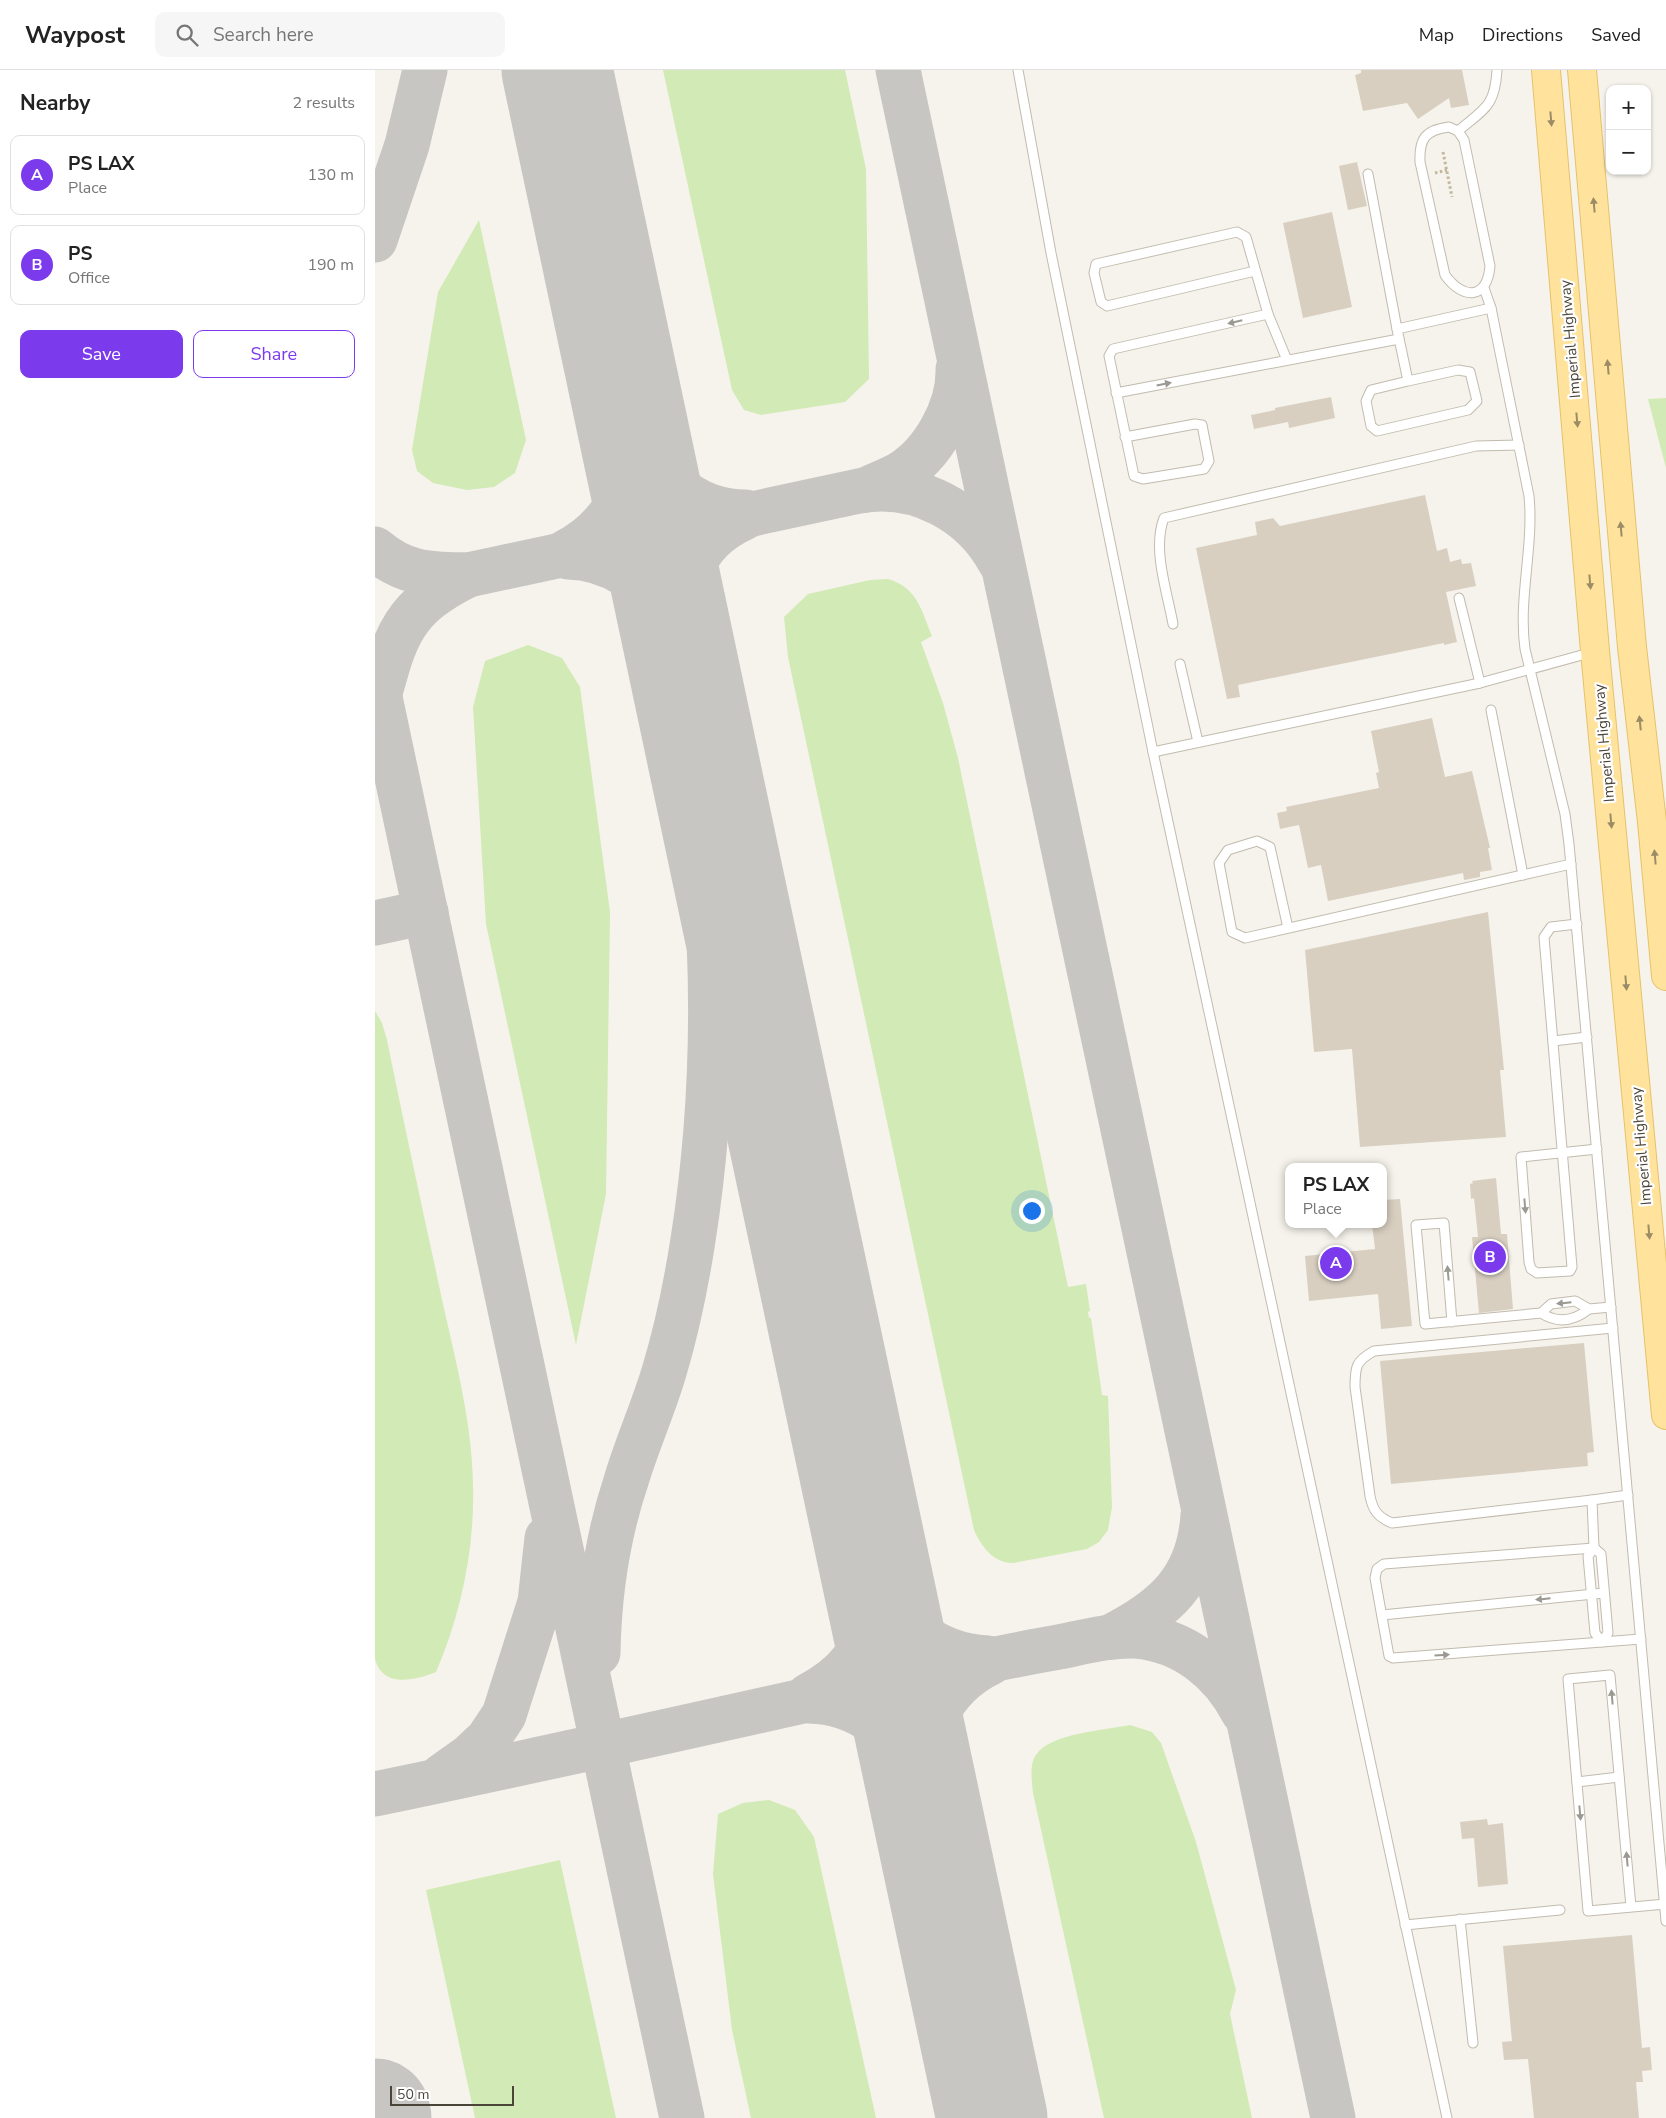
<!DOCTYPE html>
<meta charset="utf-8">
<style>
:root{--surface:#fff;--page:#f6f6f6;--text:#222;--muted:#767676;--line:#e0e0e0;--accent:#7c3aed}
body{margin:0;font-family:"Nunito Sans",sans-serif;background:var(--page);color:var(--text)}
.controls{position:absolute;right:15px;top:15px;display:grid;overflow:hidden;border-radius:10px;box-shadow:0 1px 4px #0004}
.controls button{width:45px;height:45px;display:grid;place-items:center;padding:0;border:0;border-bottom:1px solid var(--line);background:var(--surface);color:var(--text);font:25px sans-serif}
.scale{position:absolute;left:15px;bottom:12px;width:124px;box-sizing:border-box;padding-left:5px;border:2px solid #4b4439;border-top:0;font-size:14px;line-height:18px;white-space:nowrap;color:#4b4439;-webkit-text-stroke:4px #fff;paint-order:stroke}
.you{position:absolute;left:656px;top:1140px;width:18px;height:18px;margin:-12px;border:4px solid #fff;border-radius:50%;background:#1a73e8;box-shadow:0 0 0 8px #1a73e833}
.badge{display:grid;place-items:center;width:32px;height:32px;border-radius:50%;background:var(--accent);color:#fff;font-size:16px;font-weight:700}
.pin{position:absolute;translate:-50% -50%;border:2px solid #fff;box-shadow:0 1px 5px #0006}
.popup{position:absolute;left:910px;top:1093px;width:102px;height:65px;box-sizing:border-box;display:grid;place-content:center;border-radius:10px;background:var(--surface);filter:drop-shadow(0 1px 4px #0005);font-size:16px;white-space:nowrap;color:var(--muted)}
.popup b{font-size:19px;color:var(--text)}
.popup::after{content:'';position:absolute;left:50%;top:100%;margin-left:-10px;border:10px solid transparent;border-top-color:var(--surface)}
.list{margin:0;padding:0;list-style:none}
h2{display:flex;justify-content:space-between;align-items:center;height:65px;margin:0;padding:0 20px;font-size:21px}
h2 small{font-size:16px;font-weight:400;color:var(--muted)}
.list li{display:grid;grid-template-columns:32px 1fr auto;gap:15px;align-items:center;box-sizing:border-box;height:80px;margin:0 10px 10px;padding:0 10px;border:1px solid var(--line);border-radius:10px}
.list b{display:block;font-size:19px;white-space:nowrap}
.list p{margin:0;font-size:16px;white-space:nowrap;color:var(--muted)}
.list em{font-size:16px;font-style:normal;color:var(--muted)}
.actions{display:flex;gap:10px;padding:15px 20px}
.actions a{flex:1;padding:11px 0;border:1px solid var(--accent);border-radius:10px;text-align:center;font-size:18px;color:var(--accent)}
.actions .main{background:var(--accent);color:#fff}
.icon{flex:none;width:28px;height:28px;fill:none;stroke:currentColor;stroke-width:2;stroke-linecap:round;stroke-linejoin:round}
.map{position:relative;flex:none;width:1291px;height:2048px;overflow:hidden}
header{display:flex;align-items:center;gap:30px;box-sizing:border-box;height:70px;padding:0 25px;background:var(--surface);border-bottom:1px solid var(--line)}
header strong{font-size:24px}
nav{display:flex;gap:28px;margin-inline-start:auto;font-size:18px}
.search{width:350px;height:45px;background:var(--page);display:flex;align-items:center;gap:12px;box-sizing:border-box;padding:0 18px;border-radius:10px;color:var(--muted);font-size:19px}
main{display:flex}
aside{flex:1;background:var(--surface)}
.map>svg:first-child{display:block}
</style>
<header>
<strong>Waypost</strong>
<div class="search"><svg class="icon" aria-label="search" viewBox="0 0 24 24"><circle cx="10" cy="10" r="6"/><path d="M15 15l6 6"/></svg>Search here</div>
<nav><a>Map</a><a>Directions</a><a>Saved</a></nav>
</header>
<main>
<aside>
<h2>Nearby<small>2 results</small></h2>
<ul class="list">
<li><span class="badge">A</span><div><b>PS LAX</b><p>Place</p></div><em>130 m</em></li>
<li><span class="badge">B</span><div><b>PS</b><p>Office</p></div><em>190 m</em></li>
</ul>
<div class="actions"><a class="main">Save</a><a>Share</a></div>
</aside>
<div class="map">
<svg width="1291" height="2048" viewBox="0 0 1291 2048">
<rect width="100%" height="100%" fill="#f6f3ec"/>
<g fill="#d2eab5">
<path d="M 288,0 L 470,0 L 491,99 L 494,309 L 470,332 L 386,345 L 369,340 L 357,320 Z"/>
<path d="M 104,150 L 151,370 L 140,403 L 119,417 L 92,420 L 58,413 L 42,401 L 37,380 L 63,222 Z"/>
<path d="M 1291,328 L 1291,398 L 1273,329 Z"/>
<path d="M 513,509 C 543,518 546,540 557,566 L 546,572 L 568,633 L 583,688 L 693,1217 L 711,1214 L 715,1241 L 713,1242 L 714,1248 L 716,1248 L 727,1325 L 733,1326 L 737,1437 L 733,1460 L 724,1472 L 712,1479 L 639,1493 C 619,1494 606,1476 599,1460 L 413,587 L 409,547 L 433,524 L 495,510 Z"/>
<path d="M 153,575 L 187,588 L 205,617 L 235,842 L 231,1124 L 201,1275 L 111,854 L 98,637 L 110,591 Z"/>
<path d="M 0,941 L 7,953 L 12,970 C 28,1049 45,1128 62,1206 C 76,1274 97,1345 98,1414 C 100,1478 86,1544 61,1602 C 41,1610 8,1619 0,1589 Z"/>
<path d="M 755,1655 L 777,1662 L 786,1673 L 821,1772 L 861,1920 L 855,1944 L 877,2048 L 729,2048 L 658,1723 C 657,1712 654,1694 661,1685 C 675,1663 731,1660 755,1655 Z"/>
<path d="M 394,1730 L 420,1740 L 439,1767 L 501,2048 L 376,2048 L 357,1960 L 338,1804 L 343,1744 L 368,1733 Z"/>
<path d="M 185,1790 L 241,2048 L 100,2048 L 51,1820 Z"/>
</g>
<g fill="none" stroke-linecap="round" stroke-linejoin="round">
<g stroke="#c8c6c3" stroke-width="45">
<path d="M 523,0 L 958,2048"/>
<path d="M 0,170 L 32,75 L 50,0"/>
<path d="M 258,348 C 277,400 311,442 371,442"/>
<path d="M 490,420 C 501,415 514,410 525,404 C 558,384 584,338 583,299"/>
<path d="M 0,479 C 30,505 56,504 93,505 L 484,421 C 541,411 598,441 625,492"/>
<path d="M 191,482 C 231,461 257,423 257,379 C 257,363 253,348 252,332"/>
<path d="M 193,487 C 234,488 274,512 293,550 C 298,561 299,575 305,586"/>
<path d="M 305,578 C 304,523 312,473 369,448"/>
<path d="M 0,604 L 307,2048"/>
<path d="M 1,638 C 20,568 24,539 93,505"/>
<path d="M 0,853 L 51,842"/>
<path d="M 503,1492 C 517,1548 553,1585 613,1588"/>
<path d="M 735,1567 C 789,1540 824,1510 828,1445"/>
<path d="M 223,1583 C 224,1526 233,1465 251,1411 C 262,1374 278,1339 289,1302 C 302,1259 311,1215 318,1170 C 337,1049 340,928 330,806 C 325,738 313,671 308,602"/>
<path d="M 433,1626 C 525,1578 497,1502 484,1419"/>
<path d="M 434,1631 C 483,1632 526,1663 541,1710 L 579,1869"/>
<path d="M 67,1706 L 95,1686 L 113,1669 L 129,1645 L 165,1532 L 172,1468"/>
<path d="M 0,1724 C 176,1688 351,1648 526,1609 C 578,1598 631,1586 684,1577 C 709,1572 735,1565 761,1566 C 809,1570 847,1601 868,1642"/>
<path d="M 552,1724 C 541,1670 565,1617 615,1593"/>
</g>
<g stroke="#c8c6c3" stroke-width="111">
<path d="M 182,0 C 326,683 472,1365 617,2048"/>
<path d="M 0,2044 L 1,2048"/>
</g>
</g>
<g fill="#d8cfc1">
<path d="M 986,0 L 1087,0 L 1094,35 L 1076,38 L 1074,28 L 1043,49 L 1032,33 L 988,41 L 980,5 L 986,3 Z"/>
<path d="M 982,92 L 992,136 L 973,140 L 964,96 Z"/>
<path d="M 957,142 L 977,237 L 928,248 L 908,153 Z"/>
<path d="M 956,327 L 960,348 L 914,358 L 913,352 L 879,359 L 876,345 L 900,340 L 900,338 Z"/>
<path d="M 1050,425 L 1062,481 L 1072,478 L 1075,492 L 1086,489 L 1087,494 L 1096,493 L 1101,516 L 1071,522 L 1082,572 L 1069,575 L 1069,573 L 863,615 L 865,627 L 852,629 L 821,478 L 882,465 L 880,452 L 898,448 L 905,456 Z"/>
<path d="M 1057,648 L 1070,707 L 1097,701 L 1115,778 L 1113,778 L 1117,800 L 1105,802 L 1105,807 L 1089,810 L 1088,803 L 953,831 L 946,795 L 933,798 L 924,755 L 905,759 L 902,743 L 912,741 L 911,737 L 1004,718 L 1001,703 L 1004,702 L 996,661 Z"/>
<path d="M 1113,842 L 1129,1000 L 1125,1000 L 1131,1067 L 985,1077 L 977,979 L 939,982 L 930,880 Z"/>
<path d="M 1121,1108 L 1126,1164 L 1132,1164 L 1138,1239 L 1104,1243 L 1097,1167 L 1103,1167 L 1099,1128 L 1096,1129 L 1095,1114 L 1098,1113 L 1097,1111 Z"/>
<path d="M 1025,1129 L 1037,1256 L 1006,1259 L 1003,1224 L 934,1231 L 930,1186 L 1000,1179 L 997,1154 L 1008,1154 L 1008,1130 Z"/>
<path d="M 1209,1273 L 1219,1382 L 1212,1383 L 1213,1396 L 1016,1414 L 1005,1291 Z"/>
<path d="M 1112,1749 L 1113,1755 L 1128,1753 L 1133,1814 L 1103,1817 L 1099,1768 L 1087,1769 L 1085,1752 Z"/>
<path d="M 1257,1865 L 1267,1978 L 1275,1977 L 1277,2000 L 1267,2001 L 1268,2012 L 1261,2012 L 1264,2048 L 1159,2048 L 1153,1989 L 1129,1990 L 1127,1972 L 1137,1971 L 1128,1876 Z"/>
</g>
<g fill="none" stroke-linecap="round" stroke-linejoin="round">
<g stroke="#c2bbae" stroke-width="11">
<g id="service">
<path d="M 643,0 L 676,183 L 778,682 L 1072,2048"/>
<path d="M 1074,57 L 1083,61 L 1089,70 L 1115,196 C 1112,230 1088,230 1070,205 L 1045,92 C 1044,69 1050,60 1074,57 Z"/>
<path d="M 1083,61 C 1109,39 1120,37 1122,0"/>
<path d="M 993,104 L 1022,259 L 1116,238"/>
<path d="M 880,201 L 732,236 L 726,232 L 719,203 L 721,194 L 862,162 L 871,167 L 893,244"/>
<path d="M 1109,218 L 1116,238 L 1154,426 C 1159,477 1143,528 1150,579 L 1190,744 L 1194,774 L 1291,1851"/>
<path d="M 1022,259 L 1033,311 L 1083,300 L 1095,302 L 1102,331 L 1093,340 L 1002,361 L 996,356 L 991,331 L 996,320 L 1033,311"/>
<path d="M 741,323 L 1024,269"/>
<path d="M 750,367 L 820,354 L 827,355 L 834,391 L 829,399 L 768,409 L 759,406 L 734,286 L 738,279 L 893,244 L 912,290"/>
<path d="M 1084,528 L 1105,613"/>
<path d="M 798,554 C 792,521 777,479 789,448 L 1101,376 L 1144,375"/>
<path d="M 805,594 L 823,672"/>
<path d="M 1116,640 L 1148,805"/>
<path d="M 778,682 L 1105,613 L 1218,582"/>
<path d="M 1202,854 L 1176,857 L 1169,867 L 1197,1197 L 1195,1201 L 1162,1203 L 1156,1199 L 1154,1192 L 1146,1087 L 1222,1079"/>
<path d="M 913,858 L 895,777 L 882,771 L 853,780 L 844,793 L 857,862 L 870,868 L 1196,794"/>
<path d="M 1178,971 L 1212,967"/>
<path d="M 1166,1243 C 1183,1254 1199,1251 1214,1239"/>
<path d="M 1077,1252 L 1069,1153 L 1041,1155 L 1050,1254 L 1166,1243 L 1176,1234 L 1200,1231 L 1214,1239 L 1236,1237"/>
<path d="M 1217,1430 L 1017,1453 C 1003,1447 998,1441 995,1426 L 980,1317 C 980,1296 981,1291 999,1281 L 1238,1258"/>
<path d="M 1007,1545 L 1229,1523"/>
<path d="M 1227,1572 L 1233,1563 L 1226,1484 L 1219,1478 L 1009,1494 L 1002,1499 L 1000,1508 L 1014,1586 L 1018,1588 L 1266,1569"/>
<path d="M 1227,1572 L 1220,1563 L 1213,1486 L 1219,1478 L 1217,1430 L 1253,1425"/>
<path d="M 1202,1712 L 1244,1707"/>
<path d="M 1256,1837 L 1235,1605 L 1193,1609 L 1213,1841 L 1291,1834"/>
<path d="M 1085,1849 L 1098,1973"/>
<path d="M 1030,1855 L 1185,1840"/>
</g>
</g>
<g stroke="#e6c16a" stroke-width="30">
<g id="primary">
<path d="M 1171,0 L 1220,581 L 1291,1345"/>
<path d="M 1207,0 L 1257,577 L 1277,752 L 1291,906"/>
</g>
</g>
<g stroke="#c4b79f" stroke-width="3" stroke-dasharray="2.5 2.5" stroke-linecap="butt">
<path d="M 1068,82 L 1077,127"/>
<path d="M 1060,103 L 1072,100"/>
</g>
<use href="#service" stroke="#fff" stroke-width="9"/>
<use href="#primary" stroke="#ffe39c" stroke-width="28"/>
</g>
<defs><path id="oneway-solid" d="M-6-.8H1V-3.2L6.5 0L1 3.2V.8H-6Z" transform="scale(1.25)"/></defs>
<g fill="#9c8c66">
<use href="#oneway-solid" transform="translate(1176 49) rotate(85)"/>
<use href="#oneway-solid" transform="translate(1219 135) rotate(-95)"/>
<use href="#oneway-solid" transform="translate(1233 297) rotate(-95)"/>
<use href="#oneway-solid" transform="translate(1202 350) rotate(85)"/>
<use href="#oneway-solid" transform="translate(1246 459) rotate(-95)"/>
<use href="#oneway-solid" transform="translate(1215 512) rotate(85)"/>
<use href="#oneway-solid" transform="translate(1265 653) rotate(-96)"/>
<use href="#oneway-solid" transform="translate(1236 751) rotate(85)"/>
<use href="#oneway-solid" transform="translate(1280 787) rotate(-95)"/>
<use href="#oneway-solid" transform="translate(1251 913) rotate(85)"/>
<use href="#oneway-solid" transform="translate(1274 1162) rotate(85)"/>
</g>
<g fill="#9c9892">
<use href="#oneway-solid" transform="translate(860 252) rotate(167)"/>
<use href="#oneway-solid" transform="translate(789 314) rotate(-11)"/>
<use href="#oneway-solid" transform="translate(1150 1136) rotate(85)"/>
<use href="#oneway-solid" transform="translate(1073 1203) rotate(-95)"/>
<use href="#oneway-solid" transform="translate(1189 1233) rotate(174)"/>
<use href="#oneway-solid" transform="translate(1168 1529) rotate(174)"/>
<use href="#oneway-solid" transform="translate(1067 1585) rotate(-4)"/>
<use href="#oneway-solid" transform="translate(1237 1627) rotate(-95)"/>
<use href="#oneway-solid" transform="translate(1205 1743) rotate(85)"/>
<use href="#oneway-solid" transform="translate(1252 1789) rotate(-95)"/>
</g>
<g text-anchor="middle" stroke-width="4.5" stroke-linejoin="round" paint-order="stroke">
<g font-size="15" fill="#4b4439" stroke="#fff">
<text transform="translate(1195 269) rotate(-95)" y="5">Imperial Highway</text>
<text transform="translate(1229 673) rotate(-95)" y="5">Imperial Highway</text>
<text transform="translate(1266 1076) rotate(-95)" y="5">Imperial Highway</text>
</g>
</g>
</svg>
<div class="controls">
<button>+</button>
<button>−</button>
</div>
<div class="scale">50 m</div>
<div class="you"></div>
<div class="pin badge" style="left:961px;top:1193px">A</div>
<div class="popup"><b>PS LAX</b>Place</div>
<div class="pin badge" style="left:1115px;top:1187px">B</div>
</div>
</main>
